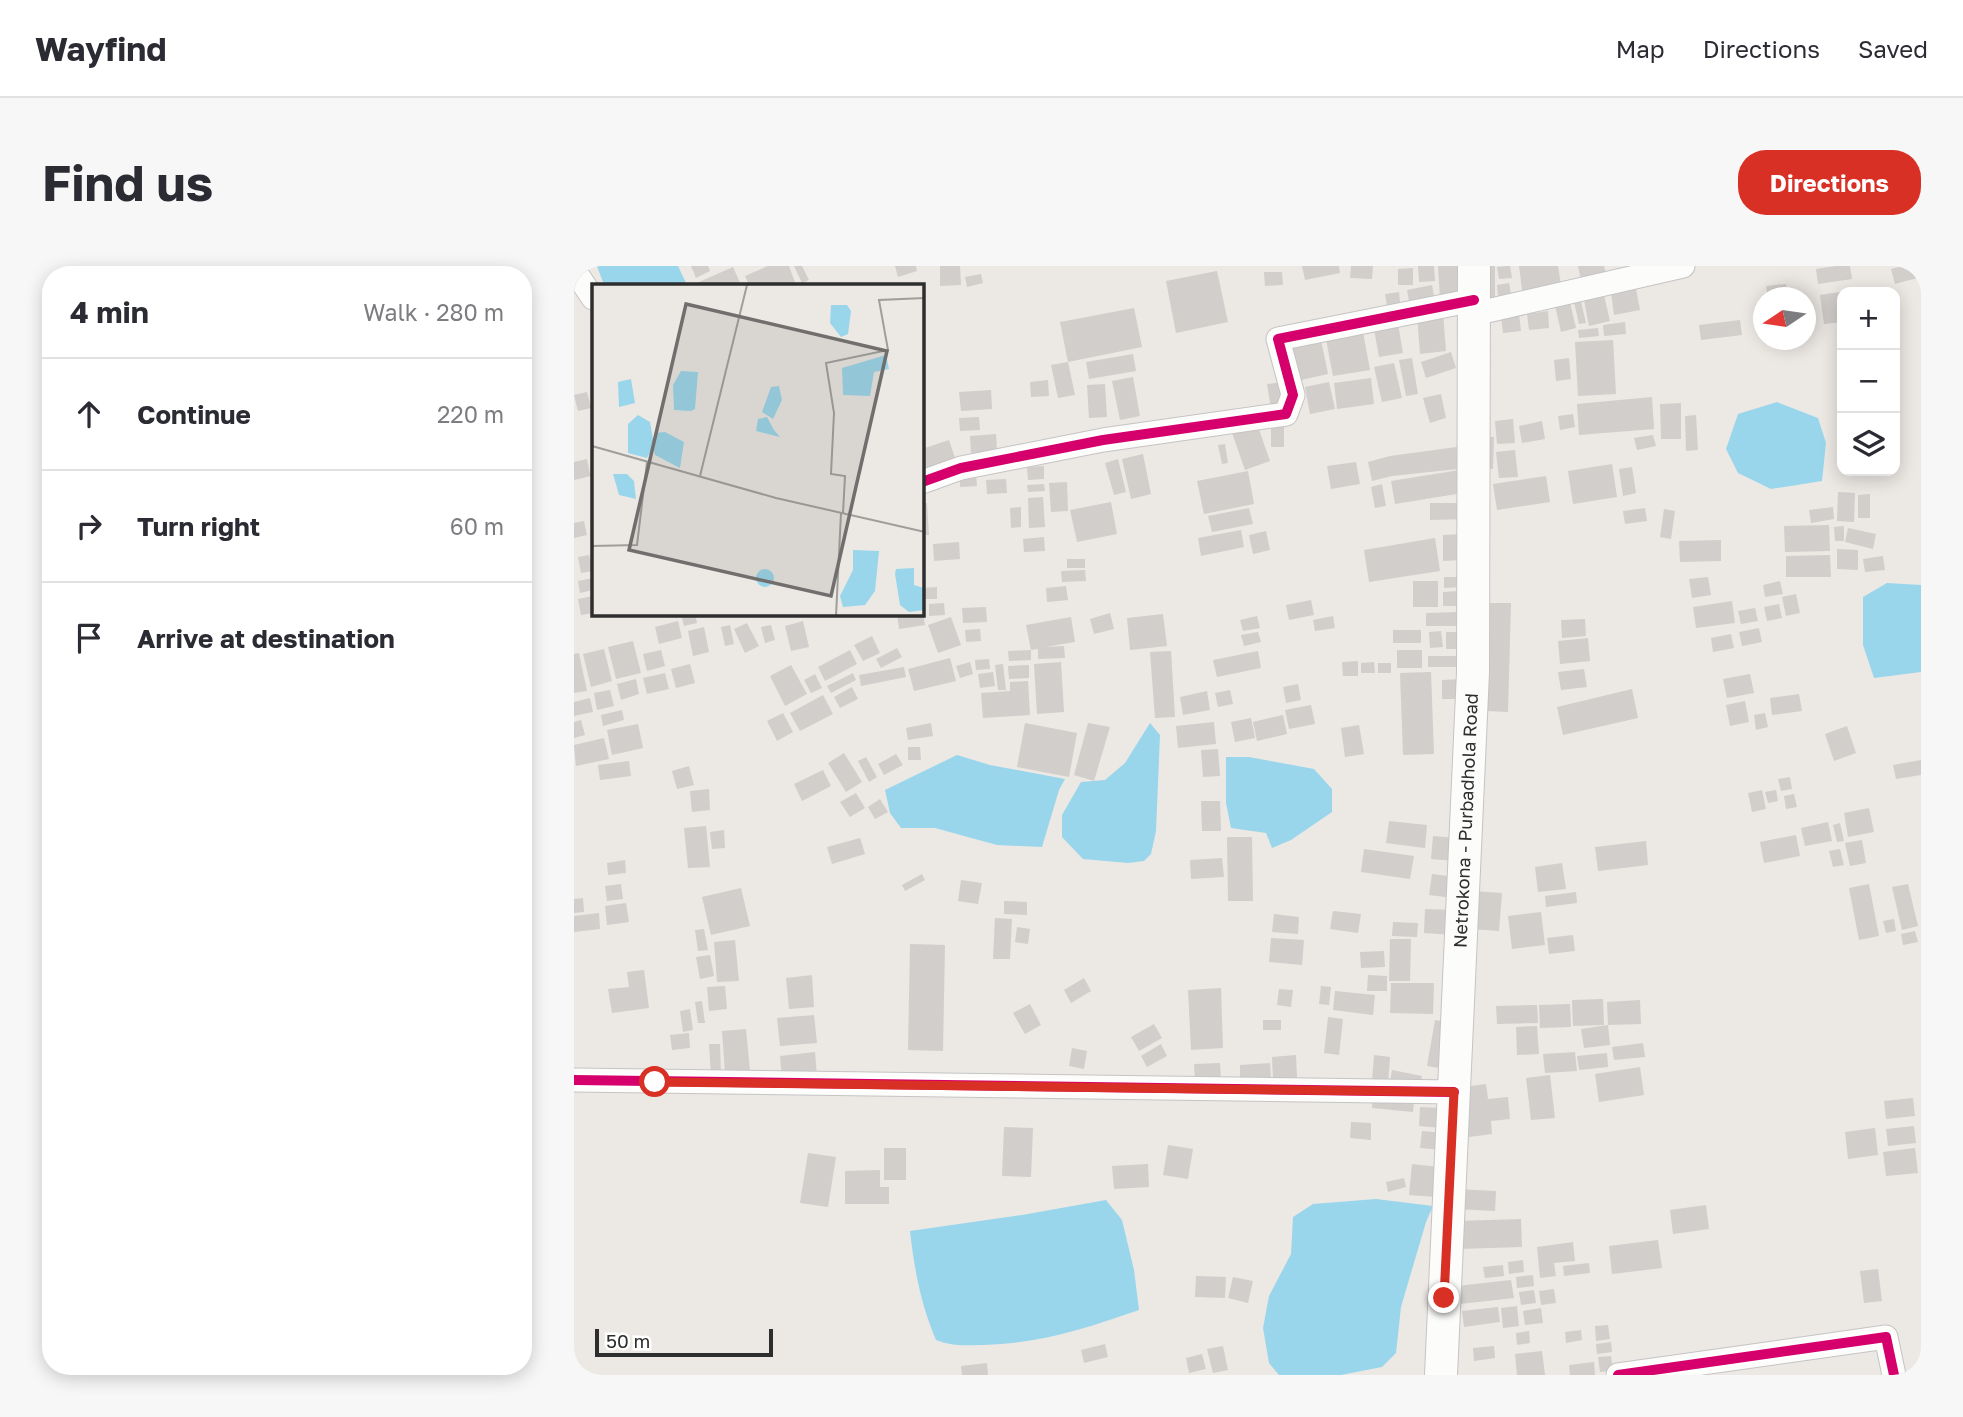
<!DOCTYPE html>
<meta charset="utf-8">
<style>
:root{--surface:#fff;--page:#f7f7f7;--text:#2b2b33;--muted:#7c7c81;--line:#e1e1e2;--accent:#d93025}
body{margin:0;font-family:"Golos Text",sans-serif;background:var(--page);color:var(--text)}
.controls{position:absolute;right:21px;top:21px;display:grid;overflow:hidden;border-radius:14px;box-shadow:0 4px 18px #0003}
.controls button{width:63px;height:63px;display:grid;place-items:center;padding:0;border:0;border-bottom:2px solid var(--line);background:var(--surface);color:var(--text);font:35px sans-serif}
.compass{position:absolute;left:1179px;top:21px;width:63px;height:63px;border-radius:50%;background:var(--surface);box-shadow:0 4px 18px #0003;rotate:257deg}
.scale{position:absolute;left:21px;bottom:18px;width:178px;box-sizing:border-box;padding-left:7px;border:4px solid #2e2e2e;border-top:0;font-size:19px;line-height:24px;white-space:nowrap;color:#2e2e2e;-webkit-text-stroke:5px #fff;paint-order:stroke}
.stop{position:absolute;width:21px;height:21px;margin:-16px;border:5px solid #d93025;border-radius:50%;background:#fff}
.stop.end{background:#d93025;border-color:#fff;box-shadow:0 2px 7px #0008}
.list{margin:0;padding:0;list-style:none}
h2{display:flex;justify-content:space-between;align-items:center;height:91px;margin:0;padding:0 28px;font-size:30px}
h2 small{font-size:23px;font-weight:400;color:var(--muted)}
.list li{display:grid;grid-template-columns:46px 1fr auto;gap:21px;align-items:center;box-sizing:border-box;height:112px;padding:0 28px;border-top:2px solid var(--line)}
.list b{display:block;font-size:26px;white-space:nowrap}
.list em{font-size:23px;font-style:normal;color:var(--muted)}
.icon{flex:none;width:38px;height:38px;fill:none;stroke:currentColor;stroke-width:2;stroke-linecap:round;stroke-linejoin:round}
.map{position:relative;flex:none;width:1347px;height:1109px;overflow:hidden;border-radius:28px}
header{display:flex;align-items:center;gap:42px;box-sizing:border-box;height:98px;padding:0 35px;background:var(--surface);border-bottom:2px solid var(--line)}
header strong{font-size:33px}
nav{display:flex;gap:38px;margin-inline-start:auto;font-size:24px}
.intro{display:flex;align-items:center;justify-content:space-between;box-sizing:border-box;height:168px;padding:0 42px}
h1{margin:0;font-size:49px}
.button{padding:18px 32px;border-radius:28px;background:var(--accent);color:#fff;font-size:24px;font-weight:700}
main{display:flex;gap:42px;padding:0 42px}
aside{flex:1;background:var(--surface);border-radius:28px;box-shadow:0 4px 18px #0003}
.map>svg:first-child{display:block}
</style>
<header>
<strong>Wayfind</strong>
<nav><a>Map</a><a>Directions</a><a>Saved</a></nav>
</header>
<div class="intro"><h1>Find us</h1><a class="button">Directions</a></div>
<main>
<aside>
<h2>4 min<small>Walk · 280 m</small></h2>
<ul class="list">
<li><svg class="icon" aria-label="ahead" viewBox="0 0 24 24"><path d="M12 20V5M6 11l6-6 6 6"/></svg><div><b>Continue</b></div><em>220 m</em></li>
<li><svg class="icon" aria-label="right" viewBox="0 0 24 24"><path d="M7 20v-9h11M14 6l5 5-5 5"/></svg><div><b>Turn right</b></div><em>60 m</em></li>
<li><svg class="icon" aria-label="arrive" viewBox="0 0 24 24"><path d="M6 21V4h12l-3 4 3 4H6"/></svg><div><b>Arrive at destination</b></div></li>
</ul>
</aside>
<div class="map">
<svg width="1347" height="1109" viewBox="0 0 1347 1109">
<rect width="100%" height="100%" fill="#ece8e4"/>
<g fill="#99d6ec">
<path d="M 23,0 L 104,0 L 113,19 L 30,19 Z"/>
<path d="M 1203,136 L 1244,152 L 1252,177 L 1248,215 L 1197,223 L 1164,207 L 1152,183 L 1164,148 Z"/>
<path d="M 1313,317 L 1347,319 L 1347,406 L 1300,412 L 1289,379 L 1289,331 Z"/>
<path d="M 576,457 L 586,469 L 582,565 L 577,588 L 570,595 L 554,597 L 509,593 L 488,571 L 488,549 L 507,516 L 531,514 L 551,497 Z"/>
<path d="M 383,489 L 416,499 L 491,513 L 485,524 L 468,581 L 423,579 L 361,562 L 327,562 L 316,547 L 311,524 Z"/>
<path d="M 652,491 L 675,491 L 740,503 L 758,523 L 758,546 L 717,574 L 698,582 L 692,567 L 657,562 L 652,537 Z"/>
<path d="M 802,933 L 859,940 L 852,956 L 827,1041 L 822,1087 L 808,1101 L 767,1109 L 705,1109 L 695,1097 L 689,1062 L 695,1030 L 717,988 L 719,951 L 739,938 Z"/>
<path d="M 532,934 L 548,954 L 560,1004 L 565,1044 C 510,1063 468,1077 410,1079 C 391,1079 380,1081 362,1074 C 347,1039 340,1002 336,965 L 448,949 Z"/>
</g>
<g fill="#d1cecb">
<path d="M 117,0 L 134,0 L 136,5 L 122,12 Z"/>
<path d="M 194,0 L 215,0 L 222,19 L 175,19 L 171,10 Z"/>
<path d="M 220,0 L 228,0 L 235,14 L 228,17 Z"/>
<path d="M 321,0 L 342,0 L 343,5 L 324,11 Z"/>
<path d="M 366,0 L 386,0 L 387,19 L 366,20 Z"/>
<path d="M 728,0 L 765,0 L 766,7 L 731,14 Z"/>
<path d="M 777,0 L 799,0 L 798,13 L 776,12 Z"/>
<path d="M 844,0 L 860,0 L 861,15 L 845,16 Z"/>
<path d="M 864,0 L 894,0 L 896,31 L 866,32 Z"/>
<rect x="908" y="0" width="13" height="36"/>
<path d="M 933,0 L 936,0 L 938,12 L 925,13 L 923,1 Z"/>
<path d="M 945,0 L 984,0 L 988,26 L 949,31 Z"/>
<path d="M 1004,0 L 1030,0 L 1032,9 L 1007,14 Z"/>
<path d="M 1262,0 L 1276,0 L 1278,13 L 1244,18 L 1242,3 Z"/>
<path d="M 1329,0 L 1347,0 L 1347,11 L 1321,18 L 1317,3 Z"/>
<path d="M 159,1 L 167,19 L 126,19 L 125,16 Z"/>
<path d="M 839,2 L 839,19 L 824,19 L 824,3 Z"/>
<path d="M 643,5 L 654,56 L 602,67 L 592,15 Z"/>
<path d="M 690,6 L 708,6 L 709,19 L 691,20 Z"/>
<path d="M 407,8 L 409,17 L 393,21 L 391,11 Z"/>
<path d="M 935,17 L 937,28 L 924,30 L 923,19 Z"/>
<path d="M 1212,18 L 1214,32 L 1194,32 L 1192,20 Z"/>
<path d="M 858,19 L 861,36 L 836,40 L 833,24 Z"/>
<path d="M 1062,23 L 1066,44 L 1040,49 L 1037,27 Z"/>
<path d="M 825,26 L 827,45 L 814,47 L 811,28 Z"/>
<path d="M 1266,26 L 1268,56 L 1250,58 L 1246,29 Z"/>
<path d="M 1030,29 L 1036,55 L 1015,60 L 1010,34 Z"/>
<path d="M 1006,31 L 1012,57 L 1005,58 L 999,32 Z"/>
<path d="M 995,32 L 1002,62 L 987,66 L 980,35 Z"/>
<path d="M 560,42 L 568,81 L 494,96 L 501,129 L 484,132 L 477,99 L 494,96 L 486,56 Z"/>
<path d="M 974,45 L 975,62 L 955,64 L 953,48 Z"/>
<path d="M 869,47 L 872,85 L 846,88 L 843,49 Z"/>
<path d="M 945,48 L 947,65 L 929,67 L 927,51 Z"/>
<path d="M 1166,54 L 1168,69 L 1127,74 L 1125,59 Z"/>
<path d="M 1051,56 L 1052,68 L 1030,70 L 1029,59 Z"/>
<path d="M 824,58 L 829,87 L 805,91 L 800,63 Z"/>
<path d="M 788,61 L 796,104 L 759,110 L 751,68 Z"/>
<path d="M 1024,62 L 1025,70 L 1005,72 L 1004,64 Z"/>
<path d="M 747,74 L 754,108 L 718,116 L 711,82 Z"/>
<path d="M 1039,74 L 1042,128 L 1004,130 L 1001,76 Z"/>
<path d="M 877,86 L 882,102 L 852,112 L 847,96 Z"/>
<path d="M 559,88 L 562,105 L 515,113 L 512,96 Z"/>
<path d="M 838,92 L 844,128 L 832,130 L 825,94 Z"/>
<path d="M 995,92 L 997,113 L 982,115 L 980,94 Z"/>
<path d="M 820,97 L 828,132 L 808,136 L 800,101 Z"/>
<path d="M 559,111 L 566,150 L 546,154 L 538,115 Z"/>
<path d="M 797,112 L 800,138 L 763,143 L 760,117 Z"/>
<path d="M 474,114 L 475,130 L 457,131 L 456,116 Z"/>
<path d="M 709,116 L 713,140 L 697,143 L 693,118 Z"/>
<path d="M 755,116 L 761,143 L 736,148 L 731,121 Z"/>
<path d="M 531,118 L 533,151 L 515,152 L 513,119 Z"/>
<path d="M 417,124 L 418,143 L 387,145 L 385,126 Z"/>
<path d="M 13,126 L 17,142 L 4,145 L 0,129 Z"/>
<path d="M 867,128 L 872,152 L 856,157 L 849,132 Z"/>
<path d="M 1078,131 L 1080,163 L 1005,169 L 1003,138 Z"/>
<path d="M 1107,137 L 1107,173 L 1087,173 L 1086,138 Z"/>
<path d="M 999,148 L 1001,161 L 986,164 L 984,150 Z"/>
<path d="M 1122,149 L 1124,184 L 1112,185 L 1111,150 Z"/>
<path d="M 405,151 L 406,164 L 386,165 L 385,152 Z"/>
<path d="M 939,153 L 941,177 L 923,178 L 921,155 Z"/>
<path d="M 682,155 L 696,195 L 671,204 L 657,164 Z"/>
<rect x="697" y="155" width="13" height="26"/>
<path d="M 968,155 L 971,173 L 948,177 L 945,160 Z"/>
<path d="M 422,168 L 423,185 L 397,187 L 396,170 Z"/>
<path d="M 1079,169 L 1082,180 L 1063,184 L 1060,172 Z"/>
<path d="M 904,171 L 920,171 L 919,203 L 904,203 Z"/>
<path d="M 375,174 L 381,192 L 348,203 L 348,183 Z"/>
<path d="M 651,178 L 654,197 L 648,198 L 644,179 Z"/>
<path d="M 890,180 L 893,202 L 818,210 L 798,215 L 794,196 L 816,190 Z"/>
<path d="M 941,184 L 944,211 L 925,212 L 922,186 Z"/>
<path d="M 569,188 L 577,228 L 557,233 L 548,193 Z"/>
<path d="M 13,193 L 16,208 L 19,207 L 19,215 L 17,210 L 0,214 L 0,196 Z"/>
<path d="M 544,193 L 552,226 L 540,229 L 531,197 Z"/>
<path d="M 782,196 L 786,218 L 757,223 L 753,200 Z"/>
<path d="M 1038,198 L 1043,231 L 999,238 L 994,205 Z"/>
<path d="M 470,200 L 470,213 L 454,214 L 453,201 Z"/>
<path d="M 1058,201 L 1062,227 L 1049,230 L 1045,203 Z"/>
<path d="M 892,203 L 895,226 L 821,238 L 817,215 Z"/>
<path d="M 674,205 L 680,238 L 630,248 L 623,215 Z"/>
<path d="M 402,208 L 403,220 L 386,221 L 386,209 Z"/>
<path d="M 972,210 L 976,236 L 923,244 L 919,218 Z"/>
<path d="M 432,213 L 433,227 L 413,228 L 412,214 Z"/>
<path d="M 493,216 L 494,245 L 477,246 L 475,217 Z"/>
<path d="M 470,218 L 471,225 L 454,226 L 453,219 Z"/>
<path d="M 808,218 L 812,240 L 801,242 L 797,221 Z"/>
<path d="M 1264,226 L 1281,227 L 1280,256 L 1263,255 Z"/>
<path d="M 1296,228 L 1296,252 L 1284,252 L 1284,229 Z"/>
<path d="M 469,231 L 471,261 L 455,262 L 454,232 Z"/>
<path d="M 537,236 L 543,268 L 503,276 L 496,244 Z"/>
<path d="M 348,237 L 353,237 L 355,269 L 348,269 Z"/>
<path d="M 856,237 L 893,237 L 893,253 L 856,254 Z"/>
<path d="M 447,241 L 447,261 L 437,262 L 436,242 Z"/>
<path d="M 1259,241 L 1260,253 L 1237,257 L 1235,244 Z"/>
<path d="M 675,242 L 679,258 L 638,266 L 634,250 Z"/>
<path d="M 1071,242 L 1073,255 L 1051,258 L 1049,245 Z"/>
<path d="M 1090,243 L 1101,245 L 1097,273 L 1086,271 Z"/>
<path d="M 10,255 L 13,269 L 0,272 L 0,257 Z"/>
<path d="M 1255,259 L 1256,285 L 1211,286 L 1210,260 Z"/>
<path d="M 1270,260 L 1270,275 L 1261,275 L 1260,261 Z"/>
<path d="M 1274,262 L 1302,268 L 1299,283 L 1271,276 Z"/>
<path d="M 667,264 L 670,281 L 627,290 L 624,272 Z"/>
<path d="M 692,265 L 696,284 L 679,288 L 675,269 Z"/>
<path d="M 888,268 L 888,294 L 869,295 L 869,269 Z"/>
<path d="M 470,271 L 471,285 L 450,286 L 449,273 Z"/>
<path d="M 861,272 L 866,305 L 795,316 L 790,284 Z"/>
<path d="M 1147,274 L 1147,295 L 1106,296 L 1105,275 Z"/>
<path d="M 385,276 L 386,293 L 360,295 L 359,278 Z"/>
<path d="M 1263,283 L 1284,284 L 1284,304 L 1263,303 Z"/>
<path d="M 15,289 L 19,305 L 7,307 L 4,291 Z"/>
<path d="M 1256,289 L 1257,311 L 1212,311 L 1212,290 Z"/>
<path d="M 1309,290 L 1311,304 L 1291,306 L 1289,293 Z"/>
<rect x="493" y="293" width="18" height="9"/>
<path d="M 511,304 L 512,315 L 488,316 L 487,305 Z"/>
<path d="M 870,311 L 889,311 L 889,321 L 870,322 Z"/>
<path d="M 1134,311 L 1137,329 L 1118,332 L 1115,313 Z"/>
<path d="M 19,312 L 19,324 L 6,327 L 4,315 Z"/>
<rect x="839" y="315" width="25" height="26"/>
<path d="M 1206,315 L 1209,328 L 1191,331 L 1189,319 Z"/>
<path d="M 492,320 L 494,334 L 473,336 L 472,322 Z"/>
<path d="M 363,321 L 363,333 L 350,333 L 349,322 Z"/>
<path d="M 885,325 L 886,340 L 869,340 L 869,326 Z"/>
<path d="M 1222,328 L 1226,347 L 1212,350 L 1208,331 Z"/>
<path d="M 19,330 L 19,347 L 7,349 L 4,333 Z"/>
<path d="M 737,334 L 740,349 L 715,354 L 712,339 Z"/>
<path d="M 1158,335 L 1161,357 L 1122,362 L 1119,341 Z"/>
<path d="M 370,337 L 371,349 L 355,350 L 355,338 Z"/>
<path d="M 916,337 L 937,337 L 934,446 L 913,445 Z"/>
<path d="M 1205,338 L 1208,352 L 1193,355 L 1190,341 Z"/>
<path d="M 412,341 L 413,356 L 389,357 L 388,342 Z"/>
<path d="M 1181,342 L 1184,355 L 1167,358 L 1164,345 Z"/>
<path d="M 884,346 L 885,360 L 852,360 L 852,347 Z"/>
<path d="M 536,347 L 540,363 L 520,368 L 516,353 Z"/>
<path d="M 107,348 L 121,348 L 123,357 L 110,360 Z"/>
<path d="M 323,348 L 349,348 L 351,359 L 325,363 Z"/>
<path d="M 589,348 L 593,380 L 556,384 L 553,352 Z"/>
<path d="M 683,350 L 686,362 L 669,365 L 666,354 Z"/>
<path d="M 759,350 L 761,362 L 741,365 L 739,354 Z"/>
<path d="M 377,351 L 387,379 L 364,387 L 354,359 Z"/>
<path d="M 497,351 L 501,376 L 471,381 L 490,380 L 491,392 L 464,393 L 464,383 L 457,384 L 457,394 L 435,395 L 434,385 L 457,384 L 452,359 Z"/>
<path d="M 1011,353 L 1012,370 L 988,372 L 987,354 Z"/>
<path d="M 104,355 L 108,372 L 85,378 L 81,361 Z"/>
<path d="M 229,355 L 235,381 L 217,385 L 211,360 Z"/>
<path d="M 173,357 L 185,380 L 171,387 L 160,363 Z"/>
<path d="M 156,359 L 160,378 L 151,380 L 147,361 Z"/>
<path d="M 197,359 L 201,374 L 191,377 L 187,361 Z"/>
<path d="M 130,361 L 135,386 L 119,390 L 114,365 Z"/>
<path d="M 1185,362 L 1188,376 L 1168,380 L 1165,366 Z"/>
<path d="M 406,363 L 407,375 L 392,376 L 391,364 Z"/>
<rect x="819" y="364" width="28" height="13"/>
<path d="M 867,365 L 869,381 L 856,382 L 855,366 Z"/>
<path d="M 684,366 L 687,376 L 670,380 L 667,369 Z"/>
<rect x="872" y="366" width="14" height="17"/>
<path d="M 1157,368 L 1160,382 L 1139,386 L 1137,372 Z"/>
<path d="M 298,370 L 306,387 L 289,395 L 280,379 Z"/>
<path d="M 1014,372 L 1016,395 L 986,398 L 984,375 Z"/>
<path d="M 59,375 L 67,407 L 42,413 L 34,381 Z"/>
<path d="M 323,382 L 328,391 L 307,402 L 302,393 Z"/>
<path d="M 30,383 L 38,415 L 17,421 L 9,388 Z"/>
<path d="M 87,384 L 91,400 L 73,405 L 69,388 Z"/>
<path d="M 276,384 L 283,398 L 251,415 L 244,401 Z"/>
<rect x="823" y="384" width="25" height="18"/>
<path d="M 597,385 L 601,451 L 581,452 L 576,386 Z"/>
<path d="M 684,385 L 687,402 L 643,411 L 639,394 Z"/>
<path d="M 5,387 L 13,425 L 0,427 L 0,388 Z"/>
<rect x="854" y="390" width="30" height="11"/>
<path d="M 376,392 L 382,415 L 340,425 L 334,403 Z"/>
<path d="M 415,393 L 416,403 L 402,404 L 401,394 Z"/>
<path d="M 784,395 L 784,410 L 769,410 L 768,396 Z"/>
<path d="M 396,396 L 399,408 L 386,412 L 382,400 Z"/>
<path d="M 487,396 L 490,446 L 463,448 L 460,398 Z"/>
<path d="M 800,396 L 801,407 L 787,407 L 787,397 Z"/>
<rect x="804" y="397" width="13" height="10"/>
<path d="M 116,398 L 121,417 L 102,422 L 97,403 Z"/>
<path d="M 429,398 L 432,424 L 424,424 L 421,399 Z"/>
<path d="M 217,399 L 233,428 L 211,440 L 196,410 Z"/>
<path d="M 455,399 L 455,412 L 435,413 L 434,400 Z"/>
<path d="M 330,401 L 332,411 L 287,420 L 285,409 Z"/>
<path d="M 1010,403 L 1013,421 L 987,424 L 984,406 Z"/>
<path d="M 419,406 L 421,420 L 406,422 L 404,408 Z"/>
<path d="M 857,406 L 860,488 L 829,489 L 826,407 Z"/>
<path d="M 91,407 L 95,423 L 73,428 L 69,412 Z"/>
<path d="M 279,407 L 282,414 L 257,427 L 253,420 Z"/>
<path d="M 241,408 L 248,422 L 237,427 L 230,414 Z"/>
<path d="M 1176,408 L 1180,427 L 1153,432 L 1149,413 Z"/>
<path d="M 62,413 L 65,428 L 47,434 L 43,418 Z"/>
<path d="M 888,413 L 888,433 L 868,433 L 868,414 Z"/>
<path d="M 454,415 L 456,449 L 409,452 L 407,427 L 436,425 L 436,416 Z"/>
<path d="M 724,418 L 727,434 L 712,437 L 709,421 Z"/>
<path d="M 278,421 L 284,433 L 266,442 L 260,431 Z"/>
<path d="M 1058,423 L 1064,452 L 989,469 L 983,441 Z"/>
<path d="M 36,424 L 40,440 L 23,444 L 20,427 Z"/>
<path d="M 656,424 L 659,438 L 644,441 L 641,427 Z"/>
<path d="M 633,425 L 636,444 L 609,449 L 606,431 Z"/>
<path d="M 1225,428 L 1228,445 L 1198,449 L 1196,432 Z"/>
<path d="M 249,429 L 259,448 L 226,465 L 216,447 Z"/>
<path d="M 16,432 L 19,446 L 0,450 L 0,436 Z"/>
<path d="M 1171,435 L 1175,456 L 1156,460 L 1152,439 Z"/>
<path d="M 737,439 L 741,458 L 715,463 L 711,444 Z"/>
<path d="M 48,444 L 50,454 L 29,460 L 27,449 Z"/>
<path d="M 209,447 L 219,466 L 203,475 L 193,455 Z"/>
<path d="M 1191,447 L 1194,461 L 1182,464 L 1180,449 Z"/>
<path d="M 709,449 L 713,468 L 683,475 L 679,456 Z"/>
<path d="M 677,452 L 681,472 L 661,476 L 657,456 Z"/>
<path d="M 7,454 L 11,469 L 0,472 L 0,456 Z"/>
<path d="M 640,456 L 642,478 L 604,482 L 602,460 Z"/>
<path d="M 357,457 L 359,470 L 334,474 L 332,462 Z"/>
<path d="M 451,457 L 503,467 L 495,511 L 443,501 Z"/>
<path d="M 514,457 L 536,461 L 520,515 L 500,509 Z"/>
<path d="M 64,458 L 69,482 L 38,489 L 33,464 Z"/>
<path d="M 785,459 L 790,488 L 771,491 L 767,462 Z"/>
<path d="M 1273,460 L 1282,487 L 1260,495 L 1251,468 Z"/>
<path d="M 30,472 L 35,493 L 2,500 L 0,479 Z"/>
<path d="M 334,481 L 346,481 L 347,494 L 334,494 Z"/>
<path d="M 644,483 L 646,510 L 629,511 L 627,484 Z"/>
<path d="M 270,487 L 288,516 L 272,526 L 254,497 Z"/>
<path d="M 322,488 L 329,499 L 310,509 L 304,498 Z"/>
<path d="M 292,491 L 303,511 L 295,516 L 284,495 Z"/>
<path d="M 1347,494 L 1347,509 L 1322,513 L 1319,499 Z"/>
<path d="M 55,495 L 57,510 L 26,514 L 24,499 Z"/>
<path d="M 115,500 L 120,519 L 103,523 L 98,505 Z"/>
<path d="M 249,504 L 257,520 L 228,535 L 220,518 Z"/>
<path d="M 1216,511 L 1218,523 L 1207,525 L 1204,513 Z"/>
<path d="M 135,523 L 136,544 L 118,546 L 116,525 Z"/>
<path d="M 1188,524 L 1192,543 L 1178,546 L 1174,527 Z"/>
<path d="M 1202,524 L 1204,535 L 1194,537 L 1191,526 Z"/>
<path d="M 282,527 L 291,542 L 276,551 L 266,536 Z"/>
<path d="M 1220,528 L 1223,541 L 1212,543 L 1210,530 Z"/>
<path d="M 306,533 L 314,546 L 301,553 L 294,541 Z"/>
<path d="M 627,535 L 646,535 L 647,565 L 628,565 Z"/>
<path d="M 1295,542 L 1300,566 L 1274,571 L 1270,547 Z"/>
<path d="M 815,555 L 853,559 L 851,582 L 812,577 Z"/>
<path d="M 1254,556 L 1258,575 L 1231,580 L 1227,562 Z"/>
<path d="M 1266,557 L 1270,575 L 1263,576 L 1259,559 Z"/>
<path d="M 132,560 L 136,601 L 114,602 L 110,562 Z"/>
<path d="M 150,564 L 151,582 L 138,583 L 136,566 Z"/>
<path d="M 1222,569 L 1226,590 L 1190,597 L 1186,576 Z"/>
<path d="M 859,570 L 883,572 L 881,595 L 857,593 Z"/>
<path d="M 653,571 L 678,571 L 679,635 L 654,635 Z"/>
<path d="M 286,572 L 291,588 L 258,598 L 253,581 Z"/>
<path d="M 1288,574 L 1292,597 L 1276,600 L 1271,577 Z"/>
<path d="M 1072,575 L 1074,599 L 1024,605 L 1021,581 Z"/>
<path d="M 790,583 L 840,590 L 836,613 L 787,606 Z"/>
<path d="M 1266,583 L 1270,599 L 1259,601 L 1255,585 Z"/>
<path d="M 648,592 L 650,611 L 617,613 L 616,594 Z"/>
<path d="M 51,594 L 52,607 L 34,609 L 33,597 Z"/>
<path d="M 988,597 L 992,623 L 964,626 L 961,601 Z"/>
<path d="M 348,608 L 351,614 L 331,625 L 328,619 Z"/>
<path d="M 858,608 L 881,611 L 879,632 L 855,629 Z"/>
<path d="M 387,614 L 408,617 L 404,638 L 384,635 Z"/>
<path d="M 47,618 L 49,633 L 33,635 L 31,620 Z"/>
<path d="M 1295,618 L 1305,670 L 1285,674 L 1275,622 Z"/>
<path d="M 1334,618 L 1344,660 L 1328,664 L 1318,621 Z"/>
<path d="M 167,622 L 176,660 L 137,669 L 128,631 Z"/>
<path d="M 899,625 L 928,627 L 925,665 L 897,663 Z"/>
<path d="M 1002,626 L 1003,637 L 972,641 L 971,630 Z"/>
<path d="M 9,632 L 10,646 L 0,647 L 0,633 Z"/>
<path d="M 430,635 L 453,636 L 453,649 L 430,648 Z"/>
<path d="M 52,637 L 55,656 L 33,659 L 31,640 Z"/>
<path d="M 851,643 L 881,644 L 880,669 L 850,667 Z"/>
<path d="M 759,645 L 787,648 L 784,667 L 756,663 Z"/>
<path d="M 967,646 L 971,679 L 938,683 L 934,650 Z"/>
<path d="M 25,647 L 26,663 L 0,666 L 0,650 Z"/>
<path d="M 700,648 L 725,651 L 724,668 L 698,666 Z"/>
<path d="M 421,652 L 438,653 L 436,693 L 419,693 Z"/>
<path d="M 1320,653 L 1322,665 L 1312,667 L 1309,655 Z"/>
<path d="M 819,656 L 844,657 L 843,671 L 818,670 Z"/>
<path d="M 443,661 L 456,663 L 454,678 L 441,676 Z"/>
<path d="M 130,663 L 134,684 L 124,685 L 121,664 Z"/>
<path d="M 1341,665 L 1344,676 L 1329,679 L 1327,668 Z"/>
<path d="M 999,669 L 1001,685 L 975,688 L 973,672 Z"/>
<path d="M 697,672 L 730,674 L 728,699 L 695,696 Z"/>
<path d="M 816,673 L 837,673 L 836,715 L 815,715 Z"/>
<path d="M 161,674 L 165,715 L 143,716 L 140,676 Z"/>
<path d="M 336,678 L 371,679 L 369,785 L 334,784 Z"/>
<path d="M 810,685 L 811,701 L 787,702 L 786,686 Z"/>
<path d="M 136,689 L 140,710 L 126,713 L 122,691 Z"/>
<path d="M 70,704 L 75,742 L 38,747 L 34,723 L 55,721 L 53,706 Z"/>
<path d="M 238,709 L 240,741 L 215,743 L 212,712 Z"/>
<path d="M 794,709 L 813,710 L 813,725 L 793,725 Z"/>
<path d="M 510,712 L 517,725 L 497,737 L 490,724 Z"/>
<path d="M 817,717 L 860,717 L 859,748 L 816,747 Z"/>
<path d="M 151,720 L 153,743 L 135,745 L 133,721 Z"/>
<path d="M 747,720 L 757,721 L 755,739 L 745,738 Z"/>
<path d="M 647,722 L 649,782 L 617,784 L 614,724 Z"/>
<path d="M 705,723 L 719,724 L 717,741 L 703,739 Z"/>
<path d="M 761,725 L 801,729 L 799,749 L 759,744 Z"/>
<path d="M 1029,733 L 1030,759 L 999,760 L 998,734 Z"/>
<path d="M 1066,734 L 1067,758 L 1034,759 L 1033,736 Z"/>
<path d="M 128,735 L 131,757 L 124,757 L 121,736 Z"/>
<path d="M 456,738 L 467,759 L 451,768 L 439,747 Z"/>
<path d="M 996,738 L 997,761 L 966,762 L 965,739 Z"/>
<path d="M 963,739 L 964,757 L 923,758 L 922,740 Z"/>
<path d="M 116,743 L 119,764 L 109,766 L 106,745 Z"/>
<path d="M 240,749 L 243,777 L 206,780 L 203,752 Z"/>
<path d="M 754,751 L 769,753 L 765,789 L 750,787 Z"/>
<rect x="689" y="754" width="18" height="10"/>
<path d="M 861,754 L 873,756 L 865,802 L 853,800 Z"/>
<path d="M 580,758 L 588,772 L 565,785 L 557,771 Z"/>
<path d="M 1034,759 L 1036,779 L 1010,782 L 1007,763 Z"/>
<path d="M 963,760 L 965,788 L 943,789 L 942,761 Z"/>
<path d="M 172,763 L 176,805 L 151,807 L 148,765 Z"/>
<path d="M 115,767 L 116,782 L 98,784 L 96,769 Z"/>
<path d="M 1069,777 L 1071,791 L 1040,794 L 1038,781 Z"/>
<path d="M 135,778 L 146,778 L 147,809 L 137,810 Z"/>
<path d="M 587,778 L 593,790 L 573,801 L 567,790 Z"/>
<path d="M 498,782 L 513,785 L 510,803 L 495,800 Z"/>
<path d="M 241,786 L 243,811 L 208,814 L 206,790 Z"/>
<path d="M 1001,786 L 1003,805 L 971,807 L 969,788 Z"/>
<path d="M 1033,787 L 1034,801 L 1005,804 L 1003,790 Z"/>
<path d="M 722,789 L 723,812 L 699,813 L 698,791 Z"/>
<path d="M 800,789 L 816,791 L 814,817 L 798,816 Z"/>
<path d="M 646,797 L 647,815 L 621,816 L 620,798 Z"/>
<path d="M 696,797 L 697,814 L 666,815 L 666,799 Z"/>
<path d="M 1066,801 L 1070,829 L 1025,836 L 1021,808 Z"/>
<path d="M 818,804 L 848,810 L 845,828 L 815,822 Z"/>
<path d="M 976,809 L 981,852 L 957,854 L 952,812 Z"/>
<path d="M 912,818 L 914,833 L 934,831 L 936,853 L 917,855 L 918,868 L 895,871 L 889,821 Z"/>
<path d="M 799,831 L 840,835 L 839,846 L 798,842 Z"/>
<path d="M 1339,832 L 1341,850 L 1312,853 L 1310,835 Z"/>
<path d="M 846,841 L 869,842 L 868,862 L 845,860 Z"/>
<path d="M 777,856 L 797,857 L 797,874 L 776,872 Z"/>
<path d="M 1340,860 L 1342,877 L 1314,880 L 1312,863 Z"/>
<path d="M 430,861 L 459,862 L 457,911 L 428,910 Z"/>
<path d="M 1301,862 L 1304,889 L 1274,893 L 1271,866 Z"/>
<path d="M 848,865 L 870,867 L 869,884 L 846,882 Z"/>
<path d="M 594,879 L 619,883 L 614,913 L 589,909 Z"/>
<rect x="310" y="882" width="22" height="32"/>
<path d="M 1341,882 L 1344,907 L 1312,910 L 1309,886 Z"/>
<path d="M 234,887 L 262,891 L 254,941 L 226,937 Z"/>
<path d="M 574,898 L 575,921 L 540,923 L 538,900 Z"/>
<path d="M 838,898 L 865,901 L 862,931 L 835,929 Z"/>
<path d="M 306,904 L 306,921 L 315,921 L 315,938 L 271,938 L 271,905 Z"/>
<path d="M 830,912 L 832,921 L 814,926 L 812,916 Z"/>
<path d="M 882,923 L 922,925 L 921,945 L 881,943 Z"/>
<path d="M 1132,939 L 1135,963 L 1099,968 L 1096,944 Z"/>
<path d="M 947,953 L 948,981 L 884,983 L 883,955 Z"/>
<path d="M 1084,974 L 1088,1002 L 1038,1008 L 1035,980 Z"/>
<path d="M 999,976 L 1001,995 L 980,997 L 982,1010 L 966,1012 L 963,981 Z"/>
<path d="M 949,994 L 950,1006 L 935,1008 L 934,996 Z"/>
<path d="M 1015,997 L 1016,1007 L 990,1010 L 989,1000 Z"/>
<path d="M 929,999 L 930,1010 L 911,1012 L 909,1001 Z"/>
<path d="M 1304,1003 L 1308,1035 L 1290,1037 L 1286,1005 Z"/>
<path d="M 959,1009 L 960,1020 L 943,1022 L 942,1011 Z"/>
<path d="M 622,1010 L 652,1011 L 651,1032 L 621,1031 Z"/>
<path d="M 659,1011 L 679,1015 L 674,1037 L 654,1032 Z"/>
<path d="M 937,1014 L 940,1032 L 886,1038 L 883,1020 Z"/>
<path d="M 980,1023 L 982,1037 L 967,1039 L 965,1025 Z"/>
<path d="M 960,1024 L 962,1037 L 947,1039 L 945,1026 Z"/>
<path d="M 943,1040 L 945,1060 L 929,1062 L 927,1042 Z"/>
<path d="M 924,1041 L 926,1056 L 890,1061 L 888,1045 Z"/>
<path d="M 967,1042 L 969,1057 L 951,1059 L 949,1045 Z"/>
<path d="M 1034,1059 L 1036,1073 L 1022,1075 L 1021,1060 Z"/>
<path d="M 1007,1064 L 1008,1074 L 992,1077 L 991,1066 Z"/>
<path d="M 955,1065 L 956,1077 L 943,1079 L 942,1067 Z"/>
<path d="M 1037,1076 L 1038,1086 L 1023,1088 L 1022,1078 Z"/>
<path d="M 531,1078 L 534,1091 L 510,1097 L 507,1084 Z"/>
<path d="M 649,1080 L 654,1104 L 639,1107 L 633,1083 Z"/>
<path d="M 920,1080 L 921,1092 L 900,1095 L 899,1082 Z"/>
<path d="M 968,1085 L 971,1109 L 943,1109 L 941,1088 Z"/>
<path d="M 628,1088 L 632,1103 L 615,1107 L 612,1092 Z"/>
<path d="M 1037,1090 L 1039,1105 L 1026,1106 L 1024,1091 Z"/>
<path d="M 1020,1096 L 1021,1109 L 996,1109 L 995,1099 Z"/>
<path d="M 413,1097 L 414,1109 L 388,1109 L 387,1100 Z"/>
</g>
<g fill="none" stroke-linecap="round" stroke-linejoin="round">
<g stroke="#c5c4c5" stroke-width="25">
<g id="minor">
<path d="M 0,4 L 19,32"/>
<path d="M 900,48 L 1109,0"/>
<path d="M 348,216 L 387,202 L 529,174 L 712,148 L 719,129 L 704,73 L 900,34"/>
<path d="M 0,814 L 880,826"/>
<path d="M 1044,1109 L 1312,1071 L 1320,1109"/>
</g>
</g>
<g stroke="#c5c4c5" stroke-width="34">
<g id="secondary">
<path id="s1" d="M 867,1109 L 899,406 L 900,0"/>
</g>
</g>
<use href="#minor" stroke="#fcfcfb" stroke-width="23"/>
<use href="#secondary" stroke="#fcfcfb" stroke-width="32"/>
<g stroke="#fff" stroke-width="15">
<g id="cycleway">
<path d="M 348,216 L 387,202 L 529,174 L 712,148 L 719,129 L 704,73 L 900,34"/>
<path d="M 0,814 L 880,826"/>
<path d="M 1044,1109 L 1312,1071 L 1320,1109"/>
</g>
</g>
<use href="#cycleway" stroke="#d6006c" stroke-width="10"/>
</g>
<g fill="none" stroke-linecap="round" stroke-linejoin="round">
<path stroke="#d93025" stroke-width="9" d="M 81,816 L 880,826 L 870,1032"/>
</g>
<g text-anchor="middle" stroke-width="5" stroke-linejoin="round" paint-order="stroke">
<g font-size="18" fill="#2e2e2e" stroke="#fff">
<text dy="6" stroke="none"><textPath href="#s1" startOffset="555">Netrokona - Purbadhola Road</textPath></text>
</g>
</g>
<g transform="translate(18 18)">
<rect width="332" height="332" fill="#ece8e4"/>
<path d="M 239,21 L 255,21 L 259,27 L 256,50 L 249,53 L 238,39 ZM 294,71 L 297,85 L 282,88 L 278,112 L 251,111 L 250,84 ZM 89,87 L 106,88 L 103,125 L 99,127 L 82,126 L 81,101 ZM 39,95 L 43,119 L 27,123 L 26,98 ZM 187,102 L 190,116 L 181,135 L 170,128 L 179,103 ZM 46,131 L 58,138 L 61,155 L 63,149 L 73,148 L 92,158 L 88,184 L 63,171 L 61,162 L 55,174 L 36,169 L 36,140 ZM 175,133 L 182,146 L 188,153 L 164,147 L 166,135 ZM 21,190 L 35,190 L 42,197 L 44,215 L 27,211 ZM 261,266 L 287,267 L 283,307 L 273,321 L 251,323 L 248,312 L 261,286 ZM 322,284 L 322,301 L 332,304 L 332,326 L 317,328 L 308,321 L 303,290 L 304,285 ZM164 294a9 9 0 1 1 18 0a9 9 0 1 1-18 0Z" fill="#99d6ec"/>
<path fill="none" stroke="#a09e9b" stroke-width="2" d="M 0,162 L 184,214 L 333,248M 108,192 L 155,1M 251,229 L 253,192 L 239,190 L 242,129 L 234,79 L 296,66 L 287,16 L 333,14M 0,262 L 45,261 L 55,178M 244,332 L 249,229"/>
<path fill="#706f6e" fill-opacity="0.15" stroke="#706f6e" stroke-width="3.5" d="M 94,20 L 295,67 L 239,312 L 37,266 Z"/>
<rect width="332" height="332" fill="none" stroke="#2e2e2e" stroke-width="3.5"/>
</g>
</svg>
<div class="controls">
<button>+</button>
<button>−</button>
<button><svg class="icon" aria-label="layers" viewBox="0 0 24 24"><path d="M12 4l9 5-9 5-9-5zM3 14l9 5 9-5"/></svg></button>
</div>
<svg class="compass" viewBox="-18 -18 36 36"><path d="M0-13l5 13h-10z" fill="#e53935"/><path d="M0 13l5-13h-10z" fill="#7c7c81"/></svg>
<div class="scale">50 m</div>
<div class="stop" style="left:81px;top:816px"></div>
<div class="stop end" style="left:870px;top:1032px"></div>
</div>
</main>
